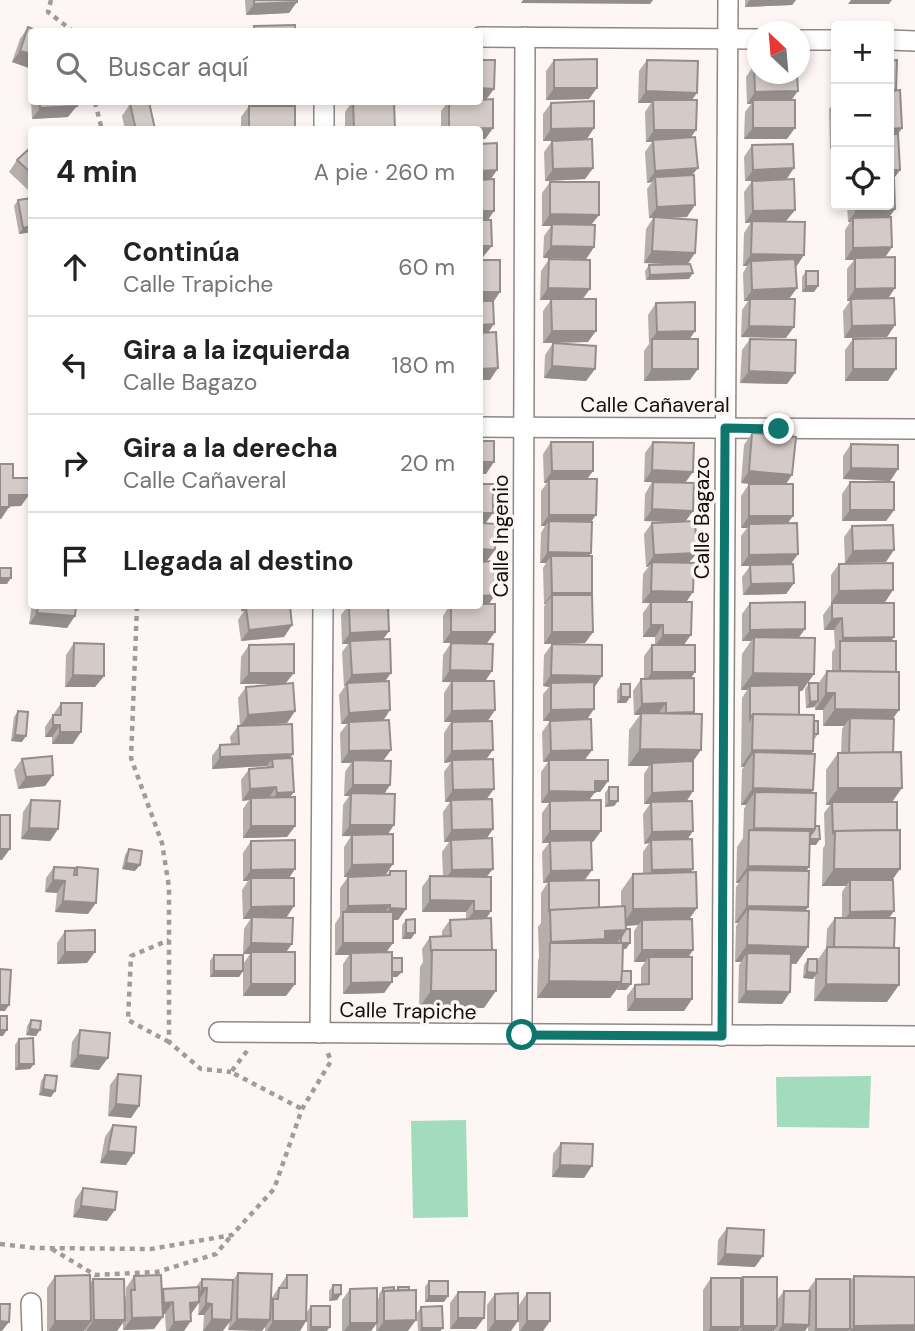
<!DOCTYPE html>
<html lang="es">
<meta charset="utf-8">
<style>
:root{--surface:#fff;--page:#f2f2f2;--text:#222;--muted:#767676;--line:#e0e0e0}
body{margin:0;font-family:"DM Sans",sans-serif;background:var(--page);color:var(--text)}
.controls{position:absolute;right:21px;top:21px;display:grid;overflow:hidden;border-radius:7px;box-shadow:0 4px 10px #0003}
.controls button{width:63px;height:63px;display:grid;place-items:center;padding:0;border:0;border-bottom:2px solid var(--line);background:var(--surface);color:var(--text);font:35px sans-serif}
.compass{position:absolute;left:747px;top:21px;width:63px;height:63px;border-radius:50%;background:var(--surface);box-shadow:0 4px 10px #0003;rotate:334deg}
.stop{position:absolute;width:21px;height:21px;margin:-16px;border:5px solid #0f766e;border-radius:50%;background:#fff}
.stop.end{background:#0f766e;border-color:#fff;box-shadow:0 2px 7px #0008}
.list{margin:0;padding:0;list-style:none}
h2{display:flex;justify-content:space-between;align-items:center;height:91px;margin:0;padding:0 28px;font-size:30px}
h2 small{font-size:23px;font-weight:400;color:var(--muted)}
.list li{display:grid;grid-template-columns:46px 1fr auto;gap:21px;align-items:center;box-sizing:border-box;height:98px;padding:0 28px;border-top:2px solid var(--line)}
.list b{display:block;font-size:26px;white-space:nowrap}
.list p{margin:0;font-size:23px;white-space:nowrap;color:var(--muted)}
.list em{font-size:23px;font-style:normal;color:var(--muted)}
.icon{flex:none;width:38px;height:38px;fill:none;stroke:currentColor;stroke-width:2;stroke-linecap:round;stroke-linejoin:round}
.map{position:relative;flex:none;width:915px;height:1331px;overflow:hidden}
.search{position:absolute;background:var(--surface);box-shadow:0 4px 10px #0003;left:28px;top:28px;width:455px;height:77px;display:flex;align-items:center;gap:18px;box-sizing:border-box;padding:0 24px;border-radius:7px;color:var(--muted);font-size:26px}
.panel{position:absolute;background:var(--surface);box-shadow:0 4px 10px #0003;left:28px;top:126px;width:455px;height:483px;border-radius:7px}
.map>svg:first-child{display:block}
</style>
<div class="map">
<svg width="915" height="1331" viewBox="0 0 915 1331">
<rect width="100%" height="100%" fill="#fef6f4"/>
<g fill="#a2dbbd">
<path d="M 871,1076 L 869,1128 L 777,1127 L 776,1077 Z"/>
<path d="M 466,1120 L 468,1217 L 413,1218 L 411,1121 Z"/>
</g>
<g fill="none" stroke-linecap="round" stroke-linejoin="round">
<g stroke="#908884" stroke-width="22">
<g id="street">
<path d="M 480,37 L 758,39"/>
<path d="M 800,40 L 836,40"/>
<path d="M 889,40 L 915,41"/>
<path d="M 324,130 L 324,102"/>
<path d="M 480,427 L 915,429"/>
<path d="M 219,1032 L 915,1036"/>
<path d="M 320,1033 L 323,606"/>
<path d="M 522,1035 L 525,37"/>
<path d="M 722,1036 L 728,0"/>
<path d="M 31,1303 L 32,1331"/>
</g>
</g>
<g stroke="#a29b9a" stroke-width="4.5" stroke-dasharray="5 5" stroke-linecap="butt">
<path d="M 51,0 L 48,12 L 74,32"/>
<path d="M 95,102 L 102,130"/>
<path d="M 137,606 L 131,758 L 162,843 L 169,887 L 169,1042 L 201,1069 L 231,1072"/>
<path d="M 169,1042 L 128,1020 L 131,956 L 169,940"/>
<path d="M 247,1051 L 231,1072 L 302,1109"/>
<path d="M 0,1244 L 35,1248 L 151,1249 L 232,1235 L 274,1189 L 302,1109 L 331,1061 L 327,1051"/>
<path d="M 52,1249 L 95,1275 L 157,1272 L 216,1254 L 231,1236"/>
</g>
<use href="#street" stroke="#fff" stroke-width="19"/>
</g>
<g fill="#b6aeab">
<path d="M 245,0 L 297,0 L 289,13 L 246,15 Z"/>
<path d="M 745,0 L 796,0 L 792,5 L 745,7 Z"/>
<path d="M 28,27 L 32,69 L 12,62 L 20,39 Z"/>
<path d="M 554,60 L 589,99 L 546,100 L 546,71 Z"/>
<path d="M 647,60 L 692,100 L 696,130 L 691,137 L 692,175 L 687,217 L 663,218 L 687,264 L 689,279 L 646,280 L 645,271 L 649,265 L 681,264 L 644,263 L 646,229 L 653,218 L 649,218 L 647,189 L 652,182 L 647,183 L 645,152 L 652,142 L 646,142 L 645,112 L 651,103 L 638,103 L 639,71 Z"/>
<path d="M 754,65 L 791,100 L 787,139 L 744,139 L 745,112 L 751,104 L 747,104 L 746,77 Z"/>
<path d="M 896,90 L 902,128 L 898,134 L 900,170 L 893,179 L 895,209 L 889,217 L 892,247 L 885,257 L 888,298 L 895,325 L 887,337 L 844,338 L 843,311 L 850,301 L 847,301 L 847,269 L 854,260 L 845,260 L 845,230 L 850,222 L 848,222 L 847,205 L 889,205 Z"/>
<path d="M 32,98 L 32,102 L 76,102 L 68,117 L 32,119 L 31,99 Z"/>
<path d="M 486,99 L 493,128 L 485,139 L 480,130 L 441,130 L 441,111 L 448,102 L 480,102 Z"/>
<path d="M 836,99 L 836,148 L 830,149 L 829,109 Z"/>
<path d="M 352,102 L 394,102 L 395,130 L 345,130 L 345,112 Z"/>
<path d="M 551,103 L 594,128 L 587,139 L 593,168 L 585,179 L 545,181 L 544,152 L 552,141 L 543,141 L 543,114 Z"/>
<path d="M 130,104 L 155,129 L 125,130 L 122,116 Z"/>
<path d="M 249,106 L 295,130 L 241,130 L 241,117 Z"/>
<path d="M 752,145 L 786,179 L 795,210 L 786,221 L 796,267 L 797,288 L 789,299 L 786,338 L 741,337 L 742,310 L 748,301 L 744,301 L 743,273 L 747,266 L 743,266 L 744,233 L 751,222 L 745,223 L 744,192 L 752,181 L 745,181 L 744,157 Z"/>
<path d="M 32,146 L 32,186 L 28,190 L 9,172 L 17,160 Z"/>
<path d="M 550,182 L 599,215 L 591,225 L 594,247 L 586,259 L 543,258 L 544,236 L 551,226 L 542,226 L 542,193 Z"/>
<path d="M 32,198 L 32,232 L 19,234 L 14,206 L 18,200 Z"/>
<path d="M 549,259 L 590,289 L 583,299 L 588,342 L 543,343 L 543,311 L 551,300 L 540,300 L 541,271 Z"/>
<path d="M 806,271 L 818,286 L 814,292 L 802,292 L 802,277 Z"/>
<path d="M 656,303 L 690,339 L 690,380 L 644,381 L 644,351 L 649,344 L 648,315 Z"/>
<path d="M 750,339 L 795,373 L 787,384 L 740,383 L 742,350 Z"/>
<path d="M 853,339 L 888,381 L 845,381 L 845,350 Z"/>
<path d="M 553,343 L 595,369 L 586,381 L 544,378 L 545,355 Z"/>
<path d="M 32,350 L 32,373 L 28,355 Z"/>
<path d="M 752,433 L 786,484 L 788,523 L 798,554 L 790,565 L 794,583 L 786,594 L 743,595 L 742,577 L 750,566 L 741,566 L 741,536 L 747,528 L 741,528 L 741,496 L 749,484 L 757,484 L 741,483 L 744,445 Z"/>
<path d="M 551,442 L 587,479 L 591,522 L 591,553 L 589,556 L 592,593 L 591,595 L 593,632 L 585,643 L 552,644 L 594,687 L 587,720 L 592,750 L 584,760 L 608,781 L 600,792 L 595,792 L 589,800 L 601,831 L 593,842 L 591,842 L 592,870 L 584,880 L 599,908 L 621,906 L 621,891 L 633,874 L 643,873 L 643,852 L 649,843 L 644,844 L 643,814 L 650,804 L 644,804 L 644,774 L 649,766 L 628,766 L 629,730 L 640,715 L 634,715 L 633,691 L 641,679 L 644,679 L 644,656 L 652,645 L 655,645 L 655,637 L 643,637 L 643,613 L 650,603 L 642,603 L 643,574 L 649,566 L 646,567 L 644,534 L 652,523 L 671,522 L 644,521 L 645,494 L 652,482 L 644,482 L 645,453 L 653,442 L 685,483 L 693,511 L 685,521 L 689,563 L 686,602 L 685,645 L 695,672 L 691,678 L 694,712 L 693,714 L 693,791 L 687,801 L 693,831 L 687,839 L 690,873 L 688,919 L 693,950 L 688,957 L 692,999 L 684,1011 L 627,1011 L 627,996 L 635,985 L 641,985 L 641,968 L 645,962 L 634,962 L 634,931 L 638,925 L 626,926 L 626,949 L 623,949 L 622,971 L 626,990 L 617,990 L 617,989 L 610,998 L 537,998 L 538,960 L 539,958 L 538,927 L 541,923 L 541,893 L 548,882 L 543,883 L 542,852 L 549,843 L 542,843 L 542,813 L 549,803 L 541,803 L 541,772 L 548,762 L 543,762 L 542,732 L 550,721 L 543,721 L 543,694 L 549,687 L 543,686 L 544,655 L 552,644 L 544,644 L 544,607 L 545,604 L 544,604 L 543,568 L 546,563 L 540,563 L 541,533 L 545,526 L 541,526 L 541,491 L 547,483 L 544,483 L 543,454 Z"/>
<path d="M 851,444 L 898,469 L 890,481 L 843,479 L 843,456 Z"/>
<path d="M 850,482 L 894,510 L 886,521 L 842,521 L 842,494 Z"/>
<path d="M 852,526 L 886,562 L 845,563 L 844,537 Z"/>
<path d="M 839,564 L 893,590 L 885,602 L 831,603 L 831,575 Z"/>
<path d="M 750,603 L 805,629 L 798,638 L 814,674 L 802,691 L 799,691 L 799,715 L 814,721 L 818,734 L 814,740 L 813,751 L 812,754 L 813,790 L 811,793 L 816,845 L 809,845 L 809,867 L 806,871 L 808,907 L 805,911 L 808,947 L 796,964 L 791,964 L 790,992 L 782,1004 L 738,1003 L 739,965 L 741,962 L 735,962 L 736,926 L 738,923 L 735,923 L 736,887 L 739,883 L 736,883 L 737,847 L 743,838 L 744,809 L 746,805 L 741,805 L 742,769 L 744,767 L 741,767 L 742,698 L 747,690 L 741,690 L 742,654 L 751,641 L 742,641 L 742,614 Z"/>
<path d="M 832,603 L 891,641 L 892,880 L 894,911 L 889,918 L 887,1002 L 814,1001 L 815,976 L 813,979 L 803,978 L 804,965 L 808,959 L 817,961 L 826,948 L 827,929 L 835,918 L 842,918 L 842,892 L 846,886 L 822,886 L 823,848 L 825,845 L 824,813 L 830,805 L 826,805 L 826,770 L 838,753 L 841,753 L 842,729 L 844,726 L 823,726 L 823,710 L 815,710 L 815,706 L 814,707 L 806,708 L 805,689 L 809,683 L 818,684 L 827,671 L 832,671 L 832,652 L 835,648 L 834,630 L 824,630 L 823,615 Z"/>
<path d="M 32,604 L 32,606 L 76,606 L 67,628 L 29,624 Z"/>
<path d="M 489,604 L 495,632 L 487,643 L 465,643 L 486,681 L 495,710 L 487,721 L 486,759 L 487,799 L 493,829 L 486,839 L 487,877 L 491,911 L 486,919 L 484,1008 L 419,1008 L 420,967 L 423,962 L 422,949 L 430,937 L 442,937 L 442,931 L 450,920 L 466,919 L 466,912 L 422,912 L 422,887 L 430,876 L 443,876 L 442,852 L 449,842 L 444,842 L 443,812 L 450,802 L 445,802 L 444,772 L 451,762 L 444,763 L 444,733 L 451,722 L 444,722 L 444,693 L 451,682 L 442,682 L 443,655 L 451,643 L 443,643 L 443,616 L 448,608 L 429,609 L 429,606 L 480,606 Z"/>
<path d="M 241,606 L 290,606 L 292,625 L 284,637 L 241,641 L 238,620 L 244,611 L 241,611 Z"/>
<path d="M 348,606 L 388,606 L 389,631 L 383,639 L 391,673 L 385,681 L 390,710 L 383,721 L 391,750 L 383,761 L 390,785 L 384,794 L 388,834 L 385,875 L 387,875 L 390,871 L 406,909 L 398,920 L 393,920 L 387,952 L 392,959 L 397,977 L 392,977 L 392,982 L 384,993 L 343,994 L 343,964 L 349,955 L 335,955 L 335,924 L 340,916 L 340,888 L 348,877 L 352,877 L 344,877 L 344,847 L 351,836 L 342,836 L 343,805 L 349,796 L 344,796 L 345,772 L 351,763 L 341,763 L 340,733 L 347,724 L 341,724 L 339,695 L 345,686 L 344,686 L 342,652 L 348,644 L 342,644 L 341,615 Z"/>
<path d="M 74,643 L 104,676 L 95,687 L 65,687 L 66,655 Z"/>
<path d="M 249,645 L 286,683 L 295,711 L 287,723 L 260,725 L 293,754 L 290,758 L 294,792 L 290,797 L 295,826 L 287,837 L 243,838 L 243,809 L 249,800 L 242,801 L 241,780 L 249,769 L 266,767 L 267,766 L 212,769 L 212,756 L 220,745 L 231,744 L 230,737 L 238,726 L 240,726 L 238,698 L 246,687 L 275,684 L 240,684 L 241,657 Z"/>
<path d="M 621,684 L 630,697 L 626,703 L 617,703 L 617,690 Z"/>
<path d="M 61,703 L 73,744 L 52,744 L 52,737 L 45,737 L 45,727 Z"/>
<path d="M 18,711 L 22,742 L 11,741 L 14,717 Z"/>
<path d="M 22,759 L 53,775 L 45,786 L 18,789 L 14,770 Z"/>
<path d="M 609,787 L 618,801 L 614,806 L 605,807 L 605,793 Z"/>
<path d="M 31,800 L 58,829 L 50,841 L 21,839 L 23,812 Z"/>
<path d="M 251,841 L 289,878 L 294,906 L 286,918 L 286,996 L 243,996 L 243,964 L 250,954 L 243,954 L 244,929 L 251,918 L 243,919 L 242,890 L 248,881 L 243,881 L 243,853 Z"/>
<path d="M 129,849 L 135,871 L 122,869 L 125,855 Z"/>
<path d="M 54,867 L 74,871 L 77,867 L 88,914 L 55,912 L 57,893 L 45,892 L 46,878 Z"/>
<path d="M 406,920 L 411,939 L 402,939 L 402,925 Z"/>
<path d="M 65,931 L 87,963 L 57,964 L 57,943 Z"/>
<path d="M 214,955 L 243,971 L 239,977 L 210,977 L 210,961 Z"/>
<path d="M 31,1020 L 36,1036 L 26,1035 L 27,1026 Z"/>
<path d="M 80,1030 L 99,1070 L 70,1067 L 72,1042 Z"/>
<path d="M 19,1039 L 34,1064 L 30,1069 L 15,1070 L 15,1045 Z"/>
<path d="M 118,1074 L 139,1106 L 131,1118 L 108,1116 L 110,1085 Z"/>
<path d="M 45,1075 L 51,1097 L 39,1095 L 41,1081 Z"/>
<path d="M 113,1125 L 126,1165 L 100,1163 L 105,1137 Z"/>
<path d="M 561,1143 L 584,1178 L 552,1177 L 553,1154 Z"/>
<path d="M 83,1188 L 107,1221 L 73,1217 L 75,1200 Z"/>
<path d="M 727,1228 L 755,1267 L 717,1265 L 718,1240 Z"/>
<path d="M 238,1273 L 271,1299 L 287,1275 L 306,1321 L 300,1331 L 265,1331 L 265,1327 L 262,1331 L 228,1330 L 229,1323 L 203,1331 L 204,1315 L 198,1315 L 199,1303 L 191,1314 L 184,1331 L 166,1331 L 165,1314 L 162,1314 L 154,1329 L 123,1330 L 123,1322 L 117,1331 L 85,1331 L 85,1329 L 84,1331 L 47,1331 L 47,1288 L 55,1276 L 91,1282 L 93,1279 L 124,1299 L 126,1296 L 126,1288 L 134,1276 L 162,1291 L 163,1289 L 196,1287 L 202,1279 L 233,1280 Z"/>
<path d="M 854,1276 L 915,1331 L 808,1331 L 808,1327 L 805,1331 L 775,1331 L 775,1329 L 774,1331 L 703,1331 L 703,1290 L 711,1278 L 741,1279 L 743,1277 L 777,1300 L 784,1291 L 807,1291 L 816,1279 L 850,1281 Z"/>
<path d="M 429,1281 L 444,1302 L 425,1302 L 425,1287 Z"/>
<path d="M 333,1285 L 341,1294 L 337,1300 L 329,1301 L 329,1291 Z"/>
<path d="M 398,1287 L 408,1331 L 376,1331 L 376,1324 L 371,1331 L 342,1331 L 342,1300 L 350,1289 L 377,1301 L 379,1297 L 379,1294 L 383,1288 L 396,1290 Z"/>
<path d="M 458,1292 L 476,1329 L 450,1329 L 450,1303 Z"/>
<path d="M 527,1293 L 550,1321 L 543,1331 L 519,1331 L 519,1305 Z"/>
<path d="M 495,1294 L 511,1331 L 487,1331 L 487,1305 Z"/>
<path d="M 311,1306 L 327,1331 L 307,1331 L 307,1312 Z"/>
<path d="M 421,1307 L 443,1328 L 440,1331 L 418,1331 L 417,1313 Z"/>
</g>
<g fill="#948d8b">
<path d="M 523,0 L 653,0 L 650,4 L 521,3 Z"/>
<path d="M 750,0 L 796,0 L 792,5 L 745,7 Z"/>
<path d="M 851,0 L 892,0 L 889,4 L 848,4 Z"/>
<path d="M 297,2 L 289,13 L 246,15 L 254,4 Z"/>
<path d="M 20,51 L 32,54 L 32,69 L 12,62 Z"/>
<path d="M 480,88 L 494,89 L 486,100 L 480,100 Z"/>
<path d="M 554,88 L 597,88 L 589,99 L 546,100 Z"/>
<path d="M 646,91 L 697,93 L 689,104 L 653,100 L 651,103 L 638,103 Z"/>
<path d="M 798,91 L 790,102 L 753,100 L 751,104 L 747,104 L 755,92 Z"/>
<path d="M 244,102 L 288,102 L 286,105 L 242,105 Z"/>
<path d="M 77,106 L 68,117 L 32,119 L 40,108 Z"/>
<path d="M 493,128 L 485,139 L 480,139 L 480,130 L 449,130 L 449,129 Z"/>
<path d="M 594,128 L 586,140 L 543,141 L 551,129 Z"/>
<path d="M 753,128 L 795,128 L 787,139 L 744,139 Z"/>
<path d="M 902,128 L 890,145 L 889,145 L 889,129 Z"/>
<path d="M 654,130 L 696,130 L 688,141 L 653,140 L 652,142 L 646,142 Z"/>
<path d="M 836,140 L 836,148 L 830,149 Z"/>
<path d="M 593,168 L 585,179 L 545,181 L 553,169 Z"/>
<path d="M 698,168 L 689,179 L 655,177 L 652,182 L 647,183 L 655,171 Z"/>
<path d="M 794,168 L 786,180 L 745,181 L 753,170 Z"/>
<path d="M 497,170 L 489,182 L 480,182 L 480,171 Z"/>
<path d="M 889,170 L 900,170 L 892,181 L 889,181 Z"/>
<path d="M 695,205 L 687,217 L 649,218 L 657,207 Z"/>
<path d="M 895,209 L 887,220 L 853,218 L 850,222 L 848,222 L 856,211 Z"/>
<path d="M 795,210 L 786,221 L 745,223 L 753,211 Z"/>
<path d="M 480,211 L 494,211 L 486,223 L 480,223 Z"/>
<path d="M 550,214 L 599,215 L 590,226 L 552,224 L 551,226 L 542,226 Z"/>
<path d="M 32,226 L 32,232 L 19,234 L 23,228 Z"/>
<path d="M 480,246 L 492,246 L 483,257 L 480,257 Z"/>
<path d="M 551,246 L 594,247 L 586,259 L 543,258 Z"/>
<path d="M 892,247 L 884,259 L 855,258 L 854,260 L 845,260 L 853,248 Z"/>
<path d="M 652,251 L 695,253 L 687,265 L 644,263 Z"/>
<path d="M 751,254 L 804,255 L 796,267 L 751,261 L 747,266 L 743,266 Z"/>
<path d="M 693,273 L 689,279 L 646,280 L 650,275 Z"/>
<path d="M 806,286 L 818,286 L 814,292 L 802,292 Z"/>
<path d="M 548,288 L 590,289 L 581,300 L 540,300 Z"/>
<path d="M 797,288 L 788,300 L 750,299 L 748,301 L 744,301 L 752,290 Z"/>
<path d="M 895,288 L 887,300 L 851,299 L 850,301 L 847,301 L 855,289 Z"/>
<path d="M 480,292 L 500,292 L 492,304 L 480,304 Z"/>
<path d="M 494,324 L 486,336 L 480,336 L 480,325 Z"/>
<path d="M 895,325 L 887,337 L 844,338 L 852,326 Z"/>
<path d="M 749,326 L 794,327 L 786,338 L 741,337 Z"/>
<path d="M 552,331 L 596,331 L 588,342 L 543,343 Z"/>
<path d="M 695,331 L 687,343 L 652,339 L 657,332 Z"/>
<path d="M 552,366 L 595,369 L 586,381 L 544,378 Z"/>
<path d="M 498,368 L 490,380 L 480,380 L 480,369 Z"/>
<path d="M 652,369 L 698,369 L 690,380 L 644,381 Z"/>
<path d="M 853,369 L 896,369 L 888,381 L 845,381 Z"/>
<path d="M 749,371 L 795,373 L 787,384 L 740,383 Z"/>
<path d="M 480,462 L 494,462 L 486,474 L 480,474 Z"/>
<path d="M 851,468 L 898,469 L 890,481 L 843,479 Z"/>
<path d="M 652,470 L 693,472 L 685,483 L 644,482 Z"/>
<path d="M 552,471 L 593,471 L 585,482 L 549,479 L 547,483 L 544,483 Z"/>
<path d="M 749,471 L 792,475 L 784,487 L 741,483 Z"/>
<path d="M 9,495 L 29,495 L 21,506 L 1,507 Z"/>
<path d="M 0,507 L 9,507 L 1,519 L 0,519 Z"/>
<path d="M 652,509 L 693,511 L 685,522 L 644,521 Z"/>
<path d="M 850,510 L 894,510 L 886,521 L 842,521 Z"/>
<path d="M 480,513 L 493,513 L 485,524 L 480,524 Z"/>
<path d="M 549,515 L 596,515 L 588,526 L 549,521 L 545,526 L 541,526 Z"/>
<path d="M 749,516 L 793,516 L 785,527 L 749,524 L 747,528 L 741,528 Z"/>
<path d="M 480,549 L 495,550 L 487,561 L 480,561 Z"/>
<path d="M 894,550 L 886,562 L 845,563 L 853,551 Z"/>
<path d="M 548,552 L 591,553 L 583,564 L 551,556 L 546,563 L 540,563 Z"/>
<path d="M 697,553 L 688,564 L 652,562 L 649,566 L 646,567 L 654,555 Z"/>
<path d="M 798,554 L 790,565 L 741,566 L 749,555 Z"/>
<path d="M 0,578 L 11,578 L 7,584 L 0,584 Z"/>
<path d="M 794,583 L 786,594 L 743,595 L 751,584 Z"/>
<path d="M 893,590 L 885,602 L 831,603 L 839,591 Z"/>
<path d="M 651,591 L 693,592 L 685,604 L 642,603 Z"/>
<path d="M 552,593 L 592,593 L 584,604 L 552,595 L 545,604 L 544,604 Z"/>
<path d="M 495,595 L 487,607 L 480,606 L 480,596 Z"/>
<path d="M 246,606 L 286,606 L 246,608 L 244,611 L 241,611 Z"/>
<path d="M 431,606 L 450,606 L 448,608 L 429,609 Z"/>
<path d="M 37,613 L 75,616 L 67,628 L 29,624 Z"/>
<path d="M 842,618 L 834,630 L 824,630 L 832,619 Z"/>
<path d="M 292,625 L 284,637 L 241,641 L 249,630 Z"/>
<path d="M 651,625 L 663,625 L 655,637 L 643,637 Z"/>
<path d="M 805,629 L 797,640 L 754,637 L 751,641 L 742,641 L 750,630 Z"/>
<path d="M 389,631 L 381,642 L 350,641 L 348,644 L 342,644 L 350,633 Z"/>
<path d="M 451,632 L 495,632 L 487,643 L 443,643 Z"/>
<path d="M 552,632 L 593,632 L 585,643 L 544,644 Z"/>
<path d="M 663,635 L 691,635 L 683,646 L 655,646 Z"/>
<path d="M 894,637 L 886,649 L 840,642 L 843,638 Z"/>
<path d="M 450,670 L 492,671 L 484,683 L 442,682 Z"/>
<path d="M 652,672 L 695,672 L 687,684 L 644,683 Z"/>
<path d="M 249,673 L 294,673 L 285,684 L 240,684 Z"/>
<path d="M 391,673 L 383,684 L 347,683 L 345,686 L 344,686 L 352,675 Z"/>
<path d="M 753,673 L 814,674 L 802,691 L 750,690 L 750,686 L 747,690 L 741,690 Z"/>
<path d="M 73,675 L 104,676 L 95,687 L 65,687 Z"/>
<path d="M 551,675 L 602,676 L 594,688 L 551,683 L 549,687 L 543,686 Z"/>
<path d="M 826,693 L 835,693 L 823,710 L 815,710 Z"/>
<path d="M 621,697 L 630,697 L 626,703 L 617,703 Z"/>
<path d="M 818,701 L 814,707 L 806,708 L 810,702 Z"/>
<path d="M 666,703 L 658,714 L 641,713 L 640,715 L 634,715 L 642,704 Z"/>
<path d="M 594,709 L 586,721 L 543,721 L 551,710 Z"/>
<path d="M 835,709 L 899,710 L 887,727 L 850,718 L 844,726 L 823,726 Z"/>
<path d="M 390,710 L 382,722 L 349,722 L 347,724 L 341,724 L 349,713 Z"/>
<path d="M 495,710 L 487,722 L 444,722 L 452,711 Z"/>
<path d="M 295,711 L 287,723 L 240,727 L 248,715 Z"/>
<path d="M 53,725 L 60,725 L 52,737 L 45,737 Z"/>
<path d="M 60,732 L 81,732 L 73,744 L 52,744 Z"/>
<path d="M 15,735 L 26,736 L 22,742 L 11,741 Z"/>
<path d="M 640,749 L 701,750 L 689,767 L 652,763 L 649,766 L 628,766 Z"/>
<path d="M 391,750 L 382,762 L 353,760 L 351,763 L 341,763 L 349,751 Z"/>
<path d="M 493,750 L 485,761 L 452,760 L 451,762 L 444,763 L 452,751 Z"/>
<path d="M 592,750 L 584,761 L 549,760 L 548,762 L 543,762 L 551,751 Z"/>
<path d="M 752,750 L 813,751 L 801,768 L 754,752 L 744,767 L 741,767 Z"/>
<path d="M 293,754 L 285,765 L 272,759 L 267,766 L 212,769 L 220,757 Z"/>
<path d="M 53,775 L 45,786 L 18,789 L 26,777 Z"/>
<path d="M 595,781 L 608,781 L 600,792 L 595,792 L 587,803 L 550,801 L 549,803 L 541,803 L 549,791 Z"/>
<path d="M 353,785 L 390,785 L 382,797 L 351,793 L 349,796 L 344,796 Z"/>
<path d="M 276,787 L 268,799 L 251,798 L 249,800 L 242,801 L 250,789 Z"/>
<path d="M 753,788 L 813,790 L 802,807 L 755,792 L 746,805 L 741,805 Z"/>
<path d="M 838,788 L 902,788 L 890,805 L 832,802 L 830,805 L 826,805 Z"/>
<path d="M 494,789 L 486,800 L 445,802 L 453,790 Z"/>
<path d="M 693,791 L 685,803 L 651,802 L 650,804 L 644,804 L 652,793 Z"/>
<path d="M 294,792 L 285,803 L 269,805 L 277,793 Z"/>
<path d="M 609,801 L 618,801 L 614,806 L 605,807 Z"/>
<path d="M 350,825 L 394,825 L 386,837 L 342,836 Z"/>
<path d="M 251,826 L 295,826 L 287,837 L 243,838 Z"/>
<path d="M 29,828 L 58,829 L 50,841 L 21,839 Z"/>
<path d="M 754,828 L 815,829 L 803,846 L 749,836 Z"/>
<path d="M 493,829 L 485,841 L 451,840 L 449,842 L 444,842 L 452,830 Z"/>
<path d="M 550,831 L 601,831 L 593,842 L 550,843 L 550,841 L 549,843 L 542,843 Z"/>
<path d="M 693,831 L 685,843 L 651,840 L 649,843 L 644,844 L 652,832 Z"/>
<path d="M 810,839 L 820,839 L 816,845 L 806,845 Z"/>
<path d="M 0,849 L 10,849 L 2,860 L 0,860 Z"/>
<path d="M 126,863 L 140,865 L 135,871 L 122,869 Z"/>
<path d="M 393,864 L 385,876 L 344,877 L 352,865 Z"/>
<path d="M 748,866 L 809,867 L 797,884 L 748,870 L 739,883 L 736,883 Z"/>
<path d="M 295,869 L 287,881 L 251,878 L 248,881 L 243,881 L 251,870 Z"/>
<path d="M 493,869 L 484,880 L 444,881 L 452,870 Z"/>
<path d="M 693,869 L 685,881 L 644,882 L 652,870 Z"/>
<path d="M 834,869 L 900,869 L 888,886 L 850,880 L 846,886 L 822,886 Z"/>
<path d="M 592,870 L 584,881 L 543,883 L 551,871 Z"/>
<path d="M 53,880 L 65,881 L 57,893 L 45,892 Z"/>
<path d="M 430,900 L 474,901 L 466,912 L 422,912 Z"/>
<path d="M 63,901 L 96,903 L 88,914 L 55,912 Z"/>
<path d="M 390,905 L 382,917 L 343,914 L 348,906 Z"/>
<path d="M 294,906 L 286,918 L 243,919 L 251,907 Z"/>
<path d="M 747,906 L 808,907 L 796,924 L 748,909 L 738,923 L 735,923 Z"/>
<path d="M 390,908 L 406,909 L 398,920 L 382,920 Z"/>
<path d="M 697,908 L 685,925 L 642,920 L 638,925 L 622,926 L 633,909 Z"/>
<path d="M 474,911 L 491,911 L 483,923 L 466,922 Z"/>
<path d="M 894,911 L 885,923 L 842,923 L 850,912 Z"/>
<path d="M 626,930 L 614,947 L 550,944 L 551,942 L 605,931 Z"/>
<path d="M 406,933 L 415,933 L 411,939 L 402,939 Z"/>
<path d="M 251,943 L 292,944 L 284,955 L 251,952 L 250,954 L 243,954 Z"/>
<path d="M 343,943 L 393,943 L 385,954 L 351,953 L 349,955 L 335,955 Z"/>
<path d="M 621,943 L 630,943 L 626,949 L 617,949 Z"/>
<path d="M 747,945 L 808,947 L 796,964 L 747,962 L 747,953 L 741,962 L 735,962 Z"/>
<path d="M 642,950 L 693,950 L 685,962 L 649,957 L 645,962 L 634,962 Z"/>
<path d="M 65,952 L 95,952 L 87,963 L 57,964 Z"/>
<path d="M 214,971 L 243,971 L 239,977 L 210,977 Z"/>
<path d="M 392,972 L 402,972 L 397,977 L 388,977 Z"/>
<path d="M 807,972 L 817,973 L 813,979 L 803,978 Z"/>
<path d="M 549,981 L 622,982 L 610,998 L 537,998 Z"/>
<path d="M 392,982 L 384,993 L 343,994 L 351,983 Z"/>
<path d="M 251,984 L 295,984 L 286,996 L 243,996 Z"/>
<path d="M 621,984 L 631,984 L 626,990 L 617,990 Z"/>
<path d="M 826,984 L 899,985 L 887,1002 L 814,1001 Z"/>
<path d="M 431,991 L 496,991 L 484,1008 L 419,1008 Z"/>
<path d="M 746,991 L 790,992 L 782,1004 L 738,1003 Z"/>
<path d="M 635,999 L 692,999 L 684,1011 L 627,1011 Z"/>
<path d="M 0,1005 L 9,1005 L 5,1011 L 0,1011 Z"/>
<path d="M 30,1029 L 40,1030 L 36,1036 L 26,1035 Z"/>
<path d="M 0,1030 L 7,1030 L 3,1036 L 0,1036 Z"/>
<path d="M 78,1055 L 108,1058 L 99,1070 L 70,1067 Z"/>
<path d="M 19,1064 L 34,1064 L 30,1069 L 15,1070 Z"/>
<path d="M 43,1089 L 55,1091 L 51,1097 L 39,1095 Z"/>
<path d="M 116,1104 L 139,1106 L 131,1118 L 108,1116 Z"/>
<path d="M 108,1151 L 134,1153 L 126,1165 L 100,1163 Z"/>
<path d="M 560,1165 L 592,1166 L 584,1178 L 552,1177 Z"/>
<path d="M 81,1206 L 115,1210 L 107,1221 L 73,1217 Z"/>
<path d="M 725,1254 L 763,1256 L 755,1267 L 717,1265 Z"/>
<path d="M 202,1288 L 207,1288 L 199,1300 L 194,1299 Z"/>
<path d="M 341,1294 L 337,1300 L 329,1301 L 333,1295 Z"/>
<path d="M 429,1296 L 448,1296 L 444,1302 L 425,1302 Z"/>
<path d="M 173,1302 L 165,1314 L 156,1314 L 164,1303 Z"/>
<path d="M 199,1302 L 191,1314 L 182,1314 L 190,1303 Z"/>
<path d="M 206,1303 L 212,1304 L 204,1315 L 198,1315 Z"/>
<path d="M 163,1317 L 154,1329 L 123,1330 L 132,1318 Z"/>
<path d="M 458,1318 L 484,1318 L 476,1329 L 450,1329 Z"/>
<path d="M 212,1319 L 231,1320 L 223,1331 L 203,1331 Z"/>
<path d="M 237,1319 L 270,1320 L 262,1331 L 228,1330 Z"/>
<path d="M 94,1320 L 125,1320 L 117,1331 L 86,1331 Z"/>
<path d="M 416,1320 L 408,1331 L 377,1331 L 384,1321 Z"/>
<path d="M 0,1321 L 9,1322 L 2,1331 L 0,1331 Z"/>
<path d="M 55,1321 L 91,1321 L 84,1331 L 49,1331 Z"/>
<path d="M 191,1321 L 184,1331 L 168,1331 L 174,1322 Z"/>
<path d="M 273,1321 L 306,1321 L 300,1331 L 267,1331 Z"/>
<path d="M 495,1321 L 518,1321 L 511,1331 L 488,1331 Z"/>
<path d="M 527,1321 L 550,1321 L 543,1331 L 520,1331 Z"/>
<path d="M 350,1323 L 377,1323 L 371,1331 L 344,1331 Z"/>
<path d="M 783,1324 L 809,1325 L 805,1331 L 778,1331 Z"/>
<path d="M 915,1325 L 915,1331 L 850,1331 L 854,1326 Z"/>
<path d="M 743,1326 L 777,1326 L 774,1331 L 740,1331 Z"/>
<path d="M 311,1327 L 330,1327 L 327,1331 L 309,1331 Z"/>
<path d="M 711,1327 L 741,1327 L 738,1331 L 708,1331 Z"/>
<path d="M 422,1328 L 443,1328 L 440,1331 L 420,1331 Z"/>
<path d="M 816,1329 L 850,1329 L 848,1331 L 814,1331 Z"/>
</g>
<g fill="#d4cac7" stroke="#948d8b" stroke-width="2">
<path d="M 254,0 L 297,0 L 297,2 L 254,4 Z"/>
<path d="M 295,25 L 295,32 L 254,32 L 254,26 Z"/>
<path d="M 28,27 L 41,32 L 32,32 L 32,54 L 20,51 Z"/>
<path d="M 597,59 L 597,88 L 554,88 L 554,60 Z"/>
<path d="M 480,60 L 495,60 L 494,89 L 480,88 Z"/>
<path d="M 647,60 L 698,61 L 697,93 L 646,91 Z"/>
<path d="M 897,60 L 896,90 L 889,91 L 889,61 Z"/>
<path d="M 754,65 L 758,65 L 758,74 L 797,74 L 798,91 L 755,92 Z"/>
<path d="M 900,90 L 902,128 L 889,129 L 889,91 Z"/>
<path d="M 493,99 L 493,128 L 449,129 L 449,102 L 480,102 L 480,100 Z"/>
<path d="M 653,100 L 697,100 L 696,130 L 654,130 Z"/>
<rect x="753" y="100" width="42" height="28"/>
<path d="M 594,101 L 594,128 L 551,129 L 551,103 Z"/>
<path d="M 40,102 L 76,102 L 77,106 L 40,108 Z"/>
<path d="M 143,102 L 149,102 L 155,129 L 136,130 L 130,104 Z"/>
<path d="M 353,102 L 394,102 L 395,130 L 354,130 Z"/>
<rect x="249" y="106" width="46" height="24"/>
<path d="M 889,134 L 898,134 L 900,170 L 889,170 Z"/>
<path d="M 695,137 L 698,168 L 655,171 L 653,140 Z"/>
<path d="M 592,139 L 593,168 L 553,169 L 552,141 Z"/>
<path d="M 497,143 L 497,170 L 480,171 L 480,144 Z"/>
<path d="M 793,144 L 794,168 L 753,170 L 752,145 Z"/>
<path d="M 32,146 L 32,174 L 17,160 Z"/>
<path d="M 694,175 L 695,205 L 657,207 L 655,177 Z"/>
<path d="M 494,179 L 494,211 L 480,211 L 480,180 Z"/>
<path d="M 794,179 L 795,210 L 753,211 L 752,181 Z"/>
<path d="M 894,179 L 895,209 L 856,211 L 856,205 L 889,205 L 889,180 Z"/>
<path d="M 550,182 L 599,182 L 599,215 L 550,214 Z"/>
<path d="M 32,198 L 32,226 L 23,228 L 18,200 Z"/>
<path d="M 654,217 L 697,220 L 695,253 L 652,251 Z"/>
<path d="M 891,217 L 892,247 L 853,248 L 853,218 Z"/>
<path d="M 480,220 L 491,220 L 492,246 L 480,246 Z"/>
<path d="M 752,221 L 805,222 L 804,255 L 751,254 Z"/>
<path d="M 552,224 L 595,225 L 594,247 L 551,246 Z"/>
<path d="M 895,257 L 895,288 L 855,289 L 855,258 Z"/>
<path d="M 549,259 L 590,260 L 590,289 L 548,288 Z"/>
<path d="M 795,259 L 797,288 L 752,290 L 751,261 Z"/>
<rect x="480" y="260" width="20" height="32"/>
<path d="M 690,264 L 693,273 L 650,275 L 649,265 Z"/>
<rect x="806" y="271" width="12" height="15"/>
<path d="M 894,298 L 895,325 L 852,326 L 851,299 Z"/>
<path d="M 551,299 L 596,299 L 596,331 L 552,331 Z"/>
<path d="M 750,299 L 795,299 L 794,327 L 749,326 Z"/>
<path d="M 480,301 L 493,301 L 494,324 L 480,325 Z"/>
<path d="M 695,302 L 695,331 L 657,332 L 656,303 Z"/>
<path d="M 496,332 L 498,368 L 480,369 L 480,333 Z"/>
<path d="M 896,338 L 896,369 L 853,369 L 853,339 Z"/>
<rect x="652" y="339" width="46" height="30"/>
<path d="M 750,339 L 796,340 L 795,373 L 749,371 Z"/>
<path d="M 553,343 L 596,346 L 595,369 L 552,366 Z"/>
<path d="M 752,433 L 796,437 L 792,475 L 749,471 Z"/>
<rect x="480" y="441" width="14" height="21"/>
<path d="M 551,442 L 593,442 L 593,471 L 552,471 Z"/>
<path d="M 653,442 L 694,443 L 693,472 L 652,470 Z"/>
<path d="M 851,444 L 898,445 L 898,469 L 851,468 Z"/>
<path d="M 0,464 L 13,464 L 13,478 L 30,478 L 29,495 L 9,495 L 9,507 L 0,507 Z"/>
<path d="M 549,479 L 597,479 L 596,515 L 549,515 Z"/>
<path d="M 653,482 L 694,483 L 693,511 L 652,509 Z"/>
<rect x="850" y="482" width="44" height="28"/>
<rect x="480" y="484" width="13" height="29"/>
<rect x="749" y="484" width="44" height="32"/>
<path d="M 549,521 L 592,522 L 591,553 L 548,552 Z"/>
<path d="M 695,521 L 697,553 L 654,555 L 652,523 Z"/>
<path d="M 480,523 L 496,524 L 495,550 L 480,549 Z"/>
<path d="M 797,523 L 798,554 L 749,555 L 749,524 Z"/>
<path d="M 893,525 L 894,550 L 853,551 L 852,526 Z"/>
<path d="M 551,556 L 592,556 L 592,593 L 552,593 Z"/>
<path d="M 494,561 L 495,595 L 480,596 L 480,562 Z"/>
<path d="M 652,562 L 694,563 L 693,592 L 651,591 Z"/>
<path d="M 893,563 L 893,590 L 839,591 L 839,564 Z"/>
<path d="M 793,564 L 794,583 L 751,584 L 750,565 Z"/>
<rect x="0" y="568" width="11" height="10"/>
<path d="M 552,595 L 592,595 L 593,632 L 552,632 Z"/>
<path d="M 651,602 L 692,602 L 691,635 L 663,635 L 663,625 L 651,625 Z"/>
<path d="M 805,602 L 805,629 L 750,630 L 750,603 Z"/>
<path d="M 832,603 L 894,603 L 894,637 L 843,638 L 842,618 L 832,619 Z"/>
<path d="M 480,604 L 495,604 L 495,632 L 451,632 L 451,606 L 480,606 Z"/>
<path d="M 38,606 L 76,606 L 75,616 L 37,613 Z"/>
<path d="M 270,606 L 290,606 L 292,625 L 249,630 L 246,608 Z"/>
<path d="M 349,606 L 388,606 L 389,631 L 350,633 Z"/>
<path d="M 754,637 L 815,638 L 814,674 L 753,673 Z"/>
<path d="M 390,639 L 391,673 L 352,675 L 350,641 Z"/>
<path d="M 840,641 L 896,641 L 896,672 L 840,671 Z"/>
<path d="M 74,643 L 104,644 L 104,676 L 73,675 Z"/>
<path d="M 451,643 L 493,644 L 492,671 L 450,670 Z"/>
<path d="M 294,644 L 294,673 L 249,673 L 249,645 Z"/>
<path d="M 552,644 L 602,645 L 602,676 L 551,675 Z"/>
<rect x="652" y="645" width="43" height="27"/>
<path d="M 827,671 L 899,672 L 899,710 L 835,709 L 835,693 L 826,693 Z"/>
<path d="M 694,678 L 694,712 L 666,713 L 666,703 L 642,704 L 641,679 Z"/>
<path d="M 389,681 L 390,710 L 349,713 L 347,683 Z"/>
<path d="M 452,681 L 494,681 L 495,710 L 452,711 Z"/>
<path d="M 594,682 L 594,709 L 551,710 L 551,683 Z"/>
<path d="M 293,683 L 295,711 L 248,715 L 246,687 Z"/>
<path d="M 809,683 L 818,683 L 818,701 L 810,702 Z"/>
<rect x="621" y="684" width="9" height="13"/>
<path d="M 799,685 L 799,715 L 753,714 L 750,719 L 750,686 Z"/>
<path d="M 61,703 L 82,703 L 81,732 L 60,732 L 60,725 L 53,725 L 53,715 L 61,715 Z"/>
<path d="M 18,711 L 28,712 L 26,736 L 15,735 Z"/>
<path d="M 641,713 L 702,714 L 701,750 L 640,749 Z"/>
<path d="M 753,714 L 814,715 L 813,751 L 752,750 Z"/>
<path d="M 850,718 L 894,719 L 893,753 L 849,753 Z"/>
<path d="M 591,719 L 592,750 L 551,751 L 550,721 Z"/>
<path d="M 389,720 L 391,750 L 349,751 L 349,722 Z"/>
<path d="M 492,721 L 493,750 L 452,751 L 452,722 Z"/>
<rect x="814" y="721" width="4" height="13"/>
<path d="M 292,724 L 293,754 L 220,757 L 220,745 L 239,744 L 238,726 Z"/>
<path d="M 754,752 L 815,754 L 813,790 L 753,788 Z"/>
<path d="M 901,752 L 902,788 L 838,788 L 838,753 Z"/>
<path d="M 52,756 L 53,775 L 26,777 L 22,759 Z"/>
<path d="M 292,758 L 294,792 L 277,793 L 276,787 L 250,789 L 249,769 L 273,767 L 272,759 Z"/>
<path d="M 493,759 L 494,789 L 453,790 L 452,760 Z"/>
<path d="M 353,760 L 391,761 L 390,785 L 353,785 Z"/>
<path d="M 549,760 L 608,760 L 608,781 L 595,781 L 595,792 L 549,791 Z"/>
<path d="M 693,761 L 693,791 L 652,793 L 652,763 Z"/>
<rect x="609" y="787" width="9" height="14"/>
<path d="M 755,792 L 816,793 L 815,829 L 754,828 Z"/>
<path d="M 351,793 L 395,794 L 394,825 L 350,825 Z"/>
<path d="M 295,797 L 295,826 L 251,826 L 251,798 Z"/>
<path d="M 492,799 L 493,829 L 452,830 L 451,800 Z"/>
<path d="M 31,800 L 60,801 L 58,829 L 29,828 Z"/>
<path d="M 601,800 L 601,831 L 550,831 L 550,801 Z"/>
<path d="M 692,801 L 693,831 L 652,832 L 651,802 Z"/>
<path d="M 832,802 L 897,802 L 897,830 L 835,831 L 833,833 Z"/>
<rect x="0" y="815" width="10" height="34"/>
<path d="M 815,826 L 819,826 L 820,839 L 810,839 L 810,836 L 815,829 Z"/>
<path d="M 749,830 L 810,831 L 809,867 L 748,866 Z"/>
<path d="M 900,830 L 900,869 L 834,869 L 835,831 Z"/>
<path d="M 393,834 L 393,864 L 352,865 L 352,835 Z"/>
<path d="M 492,838 L 493,869 L 452,870 L 451,840 Z"/>
<path d="M 692,839 L 693,869 L 652,870 L 651,840 Z"/>
<path d="M 295,840 L 295,869 L 251,870 L 251,841 Z"/>
<path d="M 591,840 L 592,870 L 551,871 L 550,841 Z"/>
<path d="M 129,849 L 142,851 L 140,865 L 126,863 Z"/>
<path d="M 54,867 L 75,868 L 74,875 L 77,875 L 77,867 L 98,869 L 96,903 L 63,901 L 65,881 L 53,880 Z"/>
<path d="M 748,870 L 809,871 L 808,907 L 747,906 Z"/>
<path d="M 390,871 L 406,871 L 406,909 L 390,908 L 390,905 L 348,906 L 348,877 L 390,875 Z"/>
<path d="M 696,872 L 697,908 L 633,909 L 633,874 Z"/>
<path d="M 430,876 L 491,877 L 491,911 L 474,911 L 474,901 L 430,900 Z"/>
<path d="M 251,878 L 294,878 L 294,906 L 251,907 Z"/>
<path d="M 599,880 L 599,908 L 550,910 L 549,912 L 549,881 Z"/>
<path d="M 850,880 L 893,880 L 894,911 L 850,912 Z"/>
<path d="M 625,906 L 626,930 L 605,931 L 605,939 L 551,942 L 550,910 Z"/>
<path d="M 748,909 L 809,911 L 808,947 L 747,945 Z"/>
<rect x="343" y="912" width="50" height="31"/>
<path d="M 252,917 L 293,918 L 292,944 L 251,943 Z"/>
<path d="M 491,918 L 492,950 L 432,950 L 431,951 L 430,937 L 451,936 L 450,920 Z"/>
<path d="M 835,918 L 895,918 L 894,948 L 834,947 Z"/>
<path d="M 415,919 L 415,933 L 406,933 L 406,920 Z"/>
<path d="M 692,919 L 693,950 L 642,950 L 642,920 Z"/>
<path d="M 626,929 L 630,929 L 630,943 L 621,943 L 621,937 Z"/>
<path d="M 95,930 L 95,952 L 65,952 L 65,931 Z"/>
<path d="M 550,943 L 623,943 L 622,982 L 549,981 Z"/>
<path d="M 827,947 L 899,948 L 899,985 L 826,984 Z"/>
<path d="M 432,950 L 496,950 L 496,991 L 431,991 Z"/>
<rect x="251" y="952" width="44" height="32"/>
<path d="M 392,952 L 392,982 L 351,983 L 351,953 Z"/>
<path d="M 747,953 L 791,954 L 790,992 L 746,991 Z"/>
<rect x="214" y="955" width="29" height="16"/>
<path d="M 649,957 L 692,957 L 692,999 L 635,999 L 635,985 L 649,984 Z"/>
<rect x="392" y="958" width="10" height="14"/>
<path d="M 808,959 L 817,959 L 817,973 L 807,972 Z"/>
<path d="M 0,969 L 11,970 L 9,1005 L 0,1005 Z"/>
<path d="M 622,971 L 631,971 L 631,984 L 621,984 Z"/>
<rect x="0" y="1016" width="7" height="14"/>
<path d="M 31,1020 L 41,1021 L 40,1030 L 30,1029 Z"/>
<path d="M 80,1030 L 110,1033 L 108,1058 L 78,1055 Z"/>
<path d="M 33,1038 L 34,1064 L 19,1064 L 19,1039 Z"/>
<path d="M 118,1074 L 141,1076 L 139,1106 L 116,1104 Z"/>
<path d="M 45,1075 L 57,1076 L 55,1091 L 43,1089 Z"/>
<path d="M 113,1125 L 136,1127 L 134,1153 L 108,1151 Z"/>
<path d="M 561,1143 L 593,1144 L 592,1166 L 560,1165 Z"/>
<path d="M 83,1188 L 117,1192 L 115,1210 L 81,1206 Z"/>
<path d="M 727,1228 L 764,1230 L 763,1256 L 725,1254 Z"/>
<path d="M 238,1273 L 272,1274 L 270,1320 L 237,1319 Z"/>
<path d="M 90,1275 L 91,1321 L 55,1321 L 55,1276 Z"/>
<path d="M 161,1275 L 163,1317 L 132,1318 L 131,1290 L 135,1290 L 134,1276 Z"/>
<path d="M 287,1275 L 307,1275 L 306,1321 L 273,1321 L 273,1299 L 278,1299 L 279,1288 L 287,1288 Z"/>
<path d="M 854,1276 L 915,1277 L 915,1325 L 854,1326 Z"/>
<rect x="743" y="1277" width="34" height="49"/>
<rect x="711" y="1278" width="30" height="49"/>
<path d="M 93,1279 L 124,1279 L 125,1320 L 94,1320 Z"/>
<path d="M 202,1279 L 233,1280 L 231,1320 L 212,1319 L 212,1304 L 206,1303 L 207,1288 L 202,1288 Z"/>
<rect x="816" y="1279" width="34" height="50"/>
<rect x="429" y="1281" width="19" height="15"/>
<path d="M 333,1285 L 341,1285 L 341,1294 L 333,1295 Z"/>
<path d="M 199,1287 L 199,1302 L 190,1303 L 191,1321 L 174,1322 L 173,1302 L 164,1303 L 163,1289 Z"/>
<path d="M 394,1287 L 394,1290 L 383,1292 L 383,1288 Z"/>
<rect x="398" y="1287" width="11" height="3"/>
<path d="M 377,1288 L 377,1323 L 350,1323 L 350,1289 Z"/>
<path d="M 416,1290 L 416,1320 L 384,1321 L 384,1291 Z"/>
<path d="M 784,1291 L 810,1291 L 809,1325 L 783,1324 Z"/>
<path d="M 458,1292 L 485,1292 L 484,1318 L 458,1318 Z"/>
<path d="M 518,1293 L 518,1321 L 495,1321 L 495,1294 Z"/>
<rect x="527" y="1293" width="23" height="28"/>
<path d="M 0,1304 L 10,1304 L 9,1322 L 0,1321 Z"/>
<rect x="311" y="1306" width="19" height="21"/>
<path d="M 442,1306 L 443,1328 L 422,1328 L 421,1307 Z"/>
</g>
<g fill="none" stroke-linecap="round" stroke-linejoin="round">
<path stroke="#0f766e" stroke-width="9" d="M 522,1035 L 722,1036 L 725,428 L 779,429"/>
</g>
<g text-anchor="middle" stroke-width="7" stroke-linejoin="round" paint-order="stroke">
<g font-size="21" fill="#14100f" stroke="#fef6f4">
<text x="655" y="412">Calle Cañaveral</text>
<text transform="translate(702 518) rotate(-90)" y="7">Calle Bagazo</text>
<text transform="translate(501 536) rotate(-90)" y="7">Calle Ingenio</text>
<text transform="translate(408 1011) rotate(1)" y="7">Calle Trapiche</text>
</g>
</g>
</svg>
<div class="controls">
<button>+</button>
<button>−</button>
<button><svg class="icon" aria-label="locate" viewBox="0 0 24 24"><circle cx="12" cy="12" r="6"/><path d="M12 2v4M12 18v4M2 12h4M18 12h4"/></svg></button>
</div>
<svg class="compass" viewBox="-18 -18 36 36"><path d="M0-13l5 13h-10z" fill="#e53935"/><path d="M0 13l5-13h-10z" fill="#767676"/></svg>
<div class="stop" style="left:522px;top:1035px"></div>
<div class="stop end" style="left:779px;top:429px"></div>
<div class="search"><svg class="icon" aria-label="search" viewBox="0 0 24 24"><circle cx="10" cy="10" r="6"/><path d="M15 15l6 6"/></svg>Buscar aquí</div>
<section class="panel">
<h2>4 min<small>A pie · 260 m</small></h2>
<ul class="list">
<li><svg class="icon" aria-label="ahead" viewBox="0 0 24 24"><path d="M12 20V5M6 11l6-6 6 6"/></svg><div><b>Continúa</b><p>Calle Trapiche</p></div><em>60 m</em></li>
<li><svg class="icon" aria-label="left" viewBox="0 0 24 24"><path d="M17 20v-9H6M10 6l-5 5 5 5"/></svg><div><b>Gira a la izquierda</b><p>Calle Bagazo</p></div><em>180 m</em></li>
<li><svg class="icon" aria-label="right" viewBox="0 0 24 24"><path d="M7 20v-9h11M14 6l5 5-5 5"/></svg><div><b>Gira a la derecha</b><p>Calle Cañaveral</p></div><em>20 m</em></li>
<li><svg class="icon" aria-label="arrive" viewBox="0 0 24 24"><path d="M6 21V4h12l-3 4 3 4H6"/></svg><div><b>Llegada al destino</b></div></li>
</ul>
</section>
</div>
